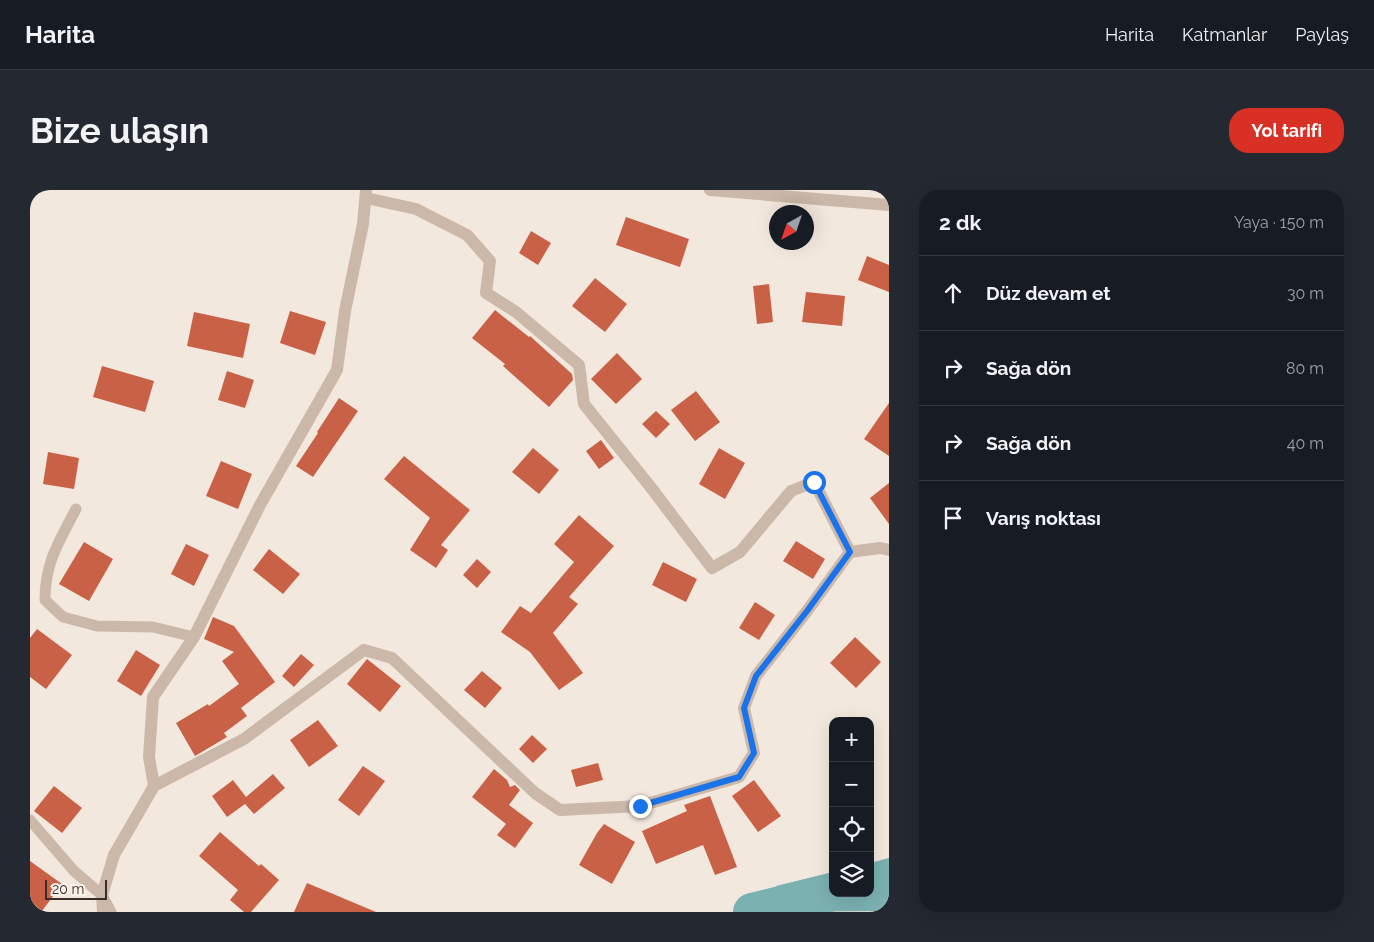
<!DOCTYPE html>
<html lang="tr">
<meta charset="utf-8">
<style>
:root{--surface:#171b24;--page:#242831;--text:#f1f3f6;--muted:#9ea1a6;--line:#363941;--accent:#d93025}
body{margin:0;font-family:Raleway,sans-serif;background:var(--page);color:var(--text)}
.controls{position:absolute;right:15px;bottom:15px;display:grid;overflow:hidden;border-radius:10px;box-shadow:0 5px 20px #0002}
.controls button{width:45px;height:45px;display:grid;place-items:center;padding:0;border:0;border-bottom:1px solid var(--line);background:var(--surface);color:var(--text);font:25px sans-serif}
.compass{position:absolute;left:739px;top:15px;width:45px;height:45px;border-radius:50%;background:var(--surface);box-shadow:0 5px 20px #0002;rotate:220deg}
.scale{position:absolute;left:15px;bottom:12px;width:62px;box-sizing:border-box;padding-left:5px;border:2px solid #392e29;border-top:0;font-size:14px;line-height:18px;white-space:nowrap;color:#392e29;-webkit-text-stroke:4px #fbf3eb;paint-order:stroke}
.stop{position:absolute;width:15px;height:15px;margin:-11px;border:4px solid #1a73e8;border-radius:50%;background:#fff}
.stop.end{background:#1a73e8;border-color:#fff;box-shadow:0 1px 5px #0008}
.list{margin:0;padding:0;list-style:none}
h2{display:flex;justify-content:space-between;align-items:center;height:65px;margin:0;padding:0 20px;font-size:21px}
h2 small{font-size:16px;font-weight:400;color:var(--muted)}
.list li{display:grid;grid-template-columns:32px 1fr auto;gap:15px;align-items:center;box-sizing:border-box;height:75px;padding:0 20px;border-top:1px solid var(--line)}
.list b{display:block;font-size:19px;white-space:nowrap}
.list em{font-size:16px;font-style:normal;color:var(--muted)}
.icon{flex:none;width:28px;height:28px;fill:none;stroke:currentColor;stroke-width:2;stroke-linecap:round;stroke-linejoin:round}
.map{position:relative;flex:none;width:859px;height:722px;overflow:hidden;border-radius:20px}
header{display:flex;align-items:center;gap:30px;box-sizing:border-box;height:70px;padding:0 25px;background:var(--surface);border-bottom:1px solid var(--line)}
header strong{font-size:24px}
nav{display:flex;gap:28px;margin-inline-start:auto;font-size:18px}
.intro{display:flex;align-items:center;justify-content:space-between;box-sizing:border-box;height:120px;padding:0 30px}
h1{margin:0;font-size:35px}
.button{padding:12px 22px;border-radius:20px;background:var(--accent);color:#fff;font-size:18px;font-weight:700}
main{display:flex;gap:30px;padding:0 30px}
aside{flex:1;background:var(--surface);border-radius:20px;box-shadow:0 5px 20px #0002}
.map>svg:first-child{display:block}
</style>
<header>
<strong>Harita</strong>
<nav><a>Harita</a><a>Katmanlar</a><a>Paylaş</a></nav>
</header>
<div class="intro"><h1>Bize ulaşın</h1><a class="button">Yol tarifi</a></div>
<main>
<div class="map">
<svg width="859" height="722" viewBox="0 0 859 722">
<rect width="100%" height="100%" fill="#f3e8de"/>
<path fill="#7cb1b2" d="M 859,668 L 859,721 L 745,722 L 746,696 L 803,682 L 803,703 L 840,703 L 840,673 Z"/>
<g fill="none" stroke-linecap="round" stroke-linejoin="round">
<path stroke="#7cb1b2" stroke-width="38" d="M 722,722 L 803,702"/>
</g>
<g fill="#c96146">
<path d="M 596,27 L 659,49 L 650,77 L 586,55 Z"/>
<path d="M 501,41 L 521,53 L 508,75 L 489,63 Z"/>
<path d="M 837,66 L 859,75 L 859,102 L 828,90 Z"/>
<path d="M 565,88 L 597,114 L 575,142 L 542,116 Z"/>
<path d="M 739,94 L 743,132 L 727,134 L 723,96 Z"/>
<path d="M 776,102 L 815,106 L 812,136 L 772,132 Z"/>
<path d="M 465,120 L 499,147 L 500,146 L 542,184 L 543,190 L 519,217 L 473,176 L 475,174 L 442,148 Z"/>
<path d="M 260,121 L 296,132 L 285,165 L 250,153 Z"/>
<path d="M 164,122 L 220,134 L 213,168 L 157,156 Z"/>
<path d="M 587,163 L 612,189 L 586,214 L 561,189 Z"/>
<path d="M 72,176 L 124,191 L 115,222 L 63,207 Z"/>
<path d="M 197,181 L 224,190 L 215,218 L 188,210 Z"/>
<path d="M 666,201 L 690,232 L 665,251 L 641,220 Z"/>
<path d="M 309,208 L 328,221 L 283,287 L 266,276 L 288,243 L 287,242 Z"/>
<path d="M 859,213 L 859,266 L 834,249 Z"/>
<path d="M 626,221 L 640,234 L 626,248 L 612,234 Z"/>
<path d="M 571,250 L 584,268 L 569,279 L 556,261 Z"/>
<path d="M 503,258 L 529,280 L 509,304 L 482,282 Z"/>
<path d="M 689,258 L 715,273 L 695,309 L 669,294 Z"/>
<path d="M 18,262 L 49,268 L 44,299 L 13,294 Z"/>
<path d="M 374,266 L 440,320 L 411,355 L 418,360 L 406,378 L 380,360 L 400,328 L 354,289 Z"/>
<path d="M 191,271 L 222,284 L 208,319 L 176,306 Z"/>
<path d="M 859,293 L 859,334 L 840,308 Z"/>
<path d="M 549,325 L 584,356 L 539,407 L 548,414 L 523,443 L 553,483 L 529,500 L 500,462 L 471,442 L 490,416 L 501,423 L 544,372 L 524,354 Z"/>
<path d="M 766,351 L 795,369 L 783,389 L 753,371 Z"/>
<path d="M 54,352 L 83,369 L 59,411 L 29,394 Z"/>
<path d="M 156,354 L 179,365 L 164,396 L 141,384 Z"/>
<path d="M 239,359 L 270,384 L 253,404 L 223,380 Z"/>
<path d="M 447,369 L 461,382 L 447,398 L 433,385 Z"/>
<path d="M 633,372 L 667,389 L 656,412 L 622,395 Z"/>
<path d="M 725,412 L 745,425 L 729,450 L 709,438 Z"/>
<path d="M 183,427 L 204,436 L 245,492 L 211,518 L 217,526 L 194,543 L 197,547 L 165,566 L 146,533 L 178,514 L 179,516 L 209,494 L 192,471 L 204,462 L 174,449 Z"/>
<path d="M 7,439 L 42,465 L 16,499 L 0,487 L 0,448 Z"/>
<path d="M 825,447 L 851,472 L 826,498 L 800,473 Z"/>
<path d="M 106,460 L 130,475 L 111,506 L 87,491 Z"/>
<path d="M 271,464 L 284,475 L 264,497 L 252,486 Z"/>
<path d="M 337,469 L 371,496 L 350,522 L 317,494 Z"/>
<path d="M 452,481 L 472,498 L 455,518 L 434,500 Z"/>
<path d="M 288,530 L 308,556 L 279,577 L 260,550 Z"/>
<path d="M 502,545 L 517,559 L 503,573 L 489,559 Z"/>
<path d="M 568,573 L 573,590 L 546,597 L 541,580 Z"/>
<path d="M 333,576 L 355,591 L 329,626 L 308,610 Z"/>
<path d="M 464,579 L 477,590 L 480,597 L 485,595 L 490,600 L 479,615 L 503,633 L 485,658 L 467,645 L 476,634 L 442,607 Z"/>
<path d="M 243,584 L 255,598 L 224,624 L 215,614 L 197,627 L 182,606 L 203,590 L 216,607 Z"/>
<path d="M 724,590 L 751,626 L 728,642 L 702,606 Z"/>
<path d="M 24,596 L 52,618 L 32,643 L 4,621 Z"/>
<path d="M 680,606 L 707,677 L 685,685 L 673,655 L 626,674 L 612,641 L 657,621 L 654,615 Z"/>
<path d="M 574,634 L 605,652 L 582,694 L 549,675 L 567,643 Z"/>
<path d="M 190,642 L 229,676 L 231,674 L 249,690 L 221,722 L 214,722 L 200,710 L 208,700 L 169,666 Z"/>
<path d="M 0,671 L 32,694 L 12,721 L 0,712 Z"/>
<path d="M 277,693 L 346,722 L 264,722 Z"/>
</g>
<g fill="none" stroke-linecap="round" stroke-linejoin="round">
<g stroke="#ccb8a9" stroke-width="11">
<path d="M 46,319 C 29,352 15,372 15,410 L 33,427 L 67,436 L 123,437 L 164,447"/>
<path d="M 0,630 L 44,681 L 72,705 L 81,722"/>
</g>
<g stroke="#ccb8a9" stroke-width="12">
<path d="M 680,0 L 859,15"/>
<path d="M 336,8 L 386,19 L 437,45 L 460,71 L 456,103 L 486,122 L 549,175 L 554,214 L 619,295 L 682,378 L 710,362 L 761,301 L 784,292 L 820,362"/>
<path d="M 124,596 L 119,567 L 123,507 L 164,447 L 230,315 L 307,180 L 315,121 L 333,34 L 336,0"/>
<path d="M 73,722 L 72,705 L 84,665 L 124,596 L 214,549 L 334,460 L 362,468 L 505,603 L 530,620 L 610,616 L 709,587 L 724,563 L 714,518 L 726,486 L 777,421 L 820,362 L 850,358 L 859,360"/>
</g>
</g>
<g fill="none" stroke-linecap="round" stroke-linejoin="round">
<path stroke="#1a73e8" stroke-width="6" d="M 610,616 L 709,587 L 724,563 L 714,518 L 726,486 L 777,421 L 820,362 L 784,292"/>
</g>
</svg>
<div class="controls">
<button>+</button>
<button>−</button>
<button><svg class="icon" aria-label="locate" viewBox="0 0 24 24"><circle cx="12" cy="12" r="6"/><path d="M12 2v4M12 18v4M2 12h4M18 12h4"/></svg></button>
<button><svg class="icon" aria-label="layers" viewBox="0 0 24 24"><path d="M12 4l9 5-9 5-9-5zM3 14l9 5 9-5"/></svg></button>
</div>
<svg class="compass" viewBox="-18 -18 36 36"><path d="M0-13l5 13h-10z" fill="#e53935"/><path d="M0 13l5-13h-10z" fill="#9ea1a6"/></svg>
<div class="scale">20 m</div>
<div class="stop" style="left:784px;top:292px"></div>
<div class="stop end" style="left:610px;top:616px"></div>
</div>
<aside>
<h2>2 dk<small>Yaya · 150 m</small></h2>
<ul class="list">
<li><svg class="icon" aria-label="ahead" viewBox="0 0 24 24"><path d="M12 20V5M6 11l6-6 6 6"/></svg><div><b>Düz devam et</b></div><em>30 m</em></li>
<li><svg class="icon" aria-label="right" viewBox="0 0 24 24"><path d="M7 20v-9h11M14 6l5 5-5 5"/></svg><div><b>Sağa dön</b></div><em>80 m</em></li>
<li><svg class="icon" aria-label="right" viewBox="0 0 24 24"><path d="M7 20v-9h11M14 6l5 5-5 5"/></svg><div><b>Sağa dön</b></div><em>40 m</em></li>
<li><svg class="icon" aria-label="arrive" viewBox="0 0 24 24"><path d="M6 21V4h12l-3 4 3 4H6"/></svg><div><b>Varış noktası</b></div></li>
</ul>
</aside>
</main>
